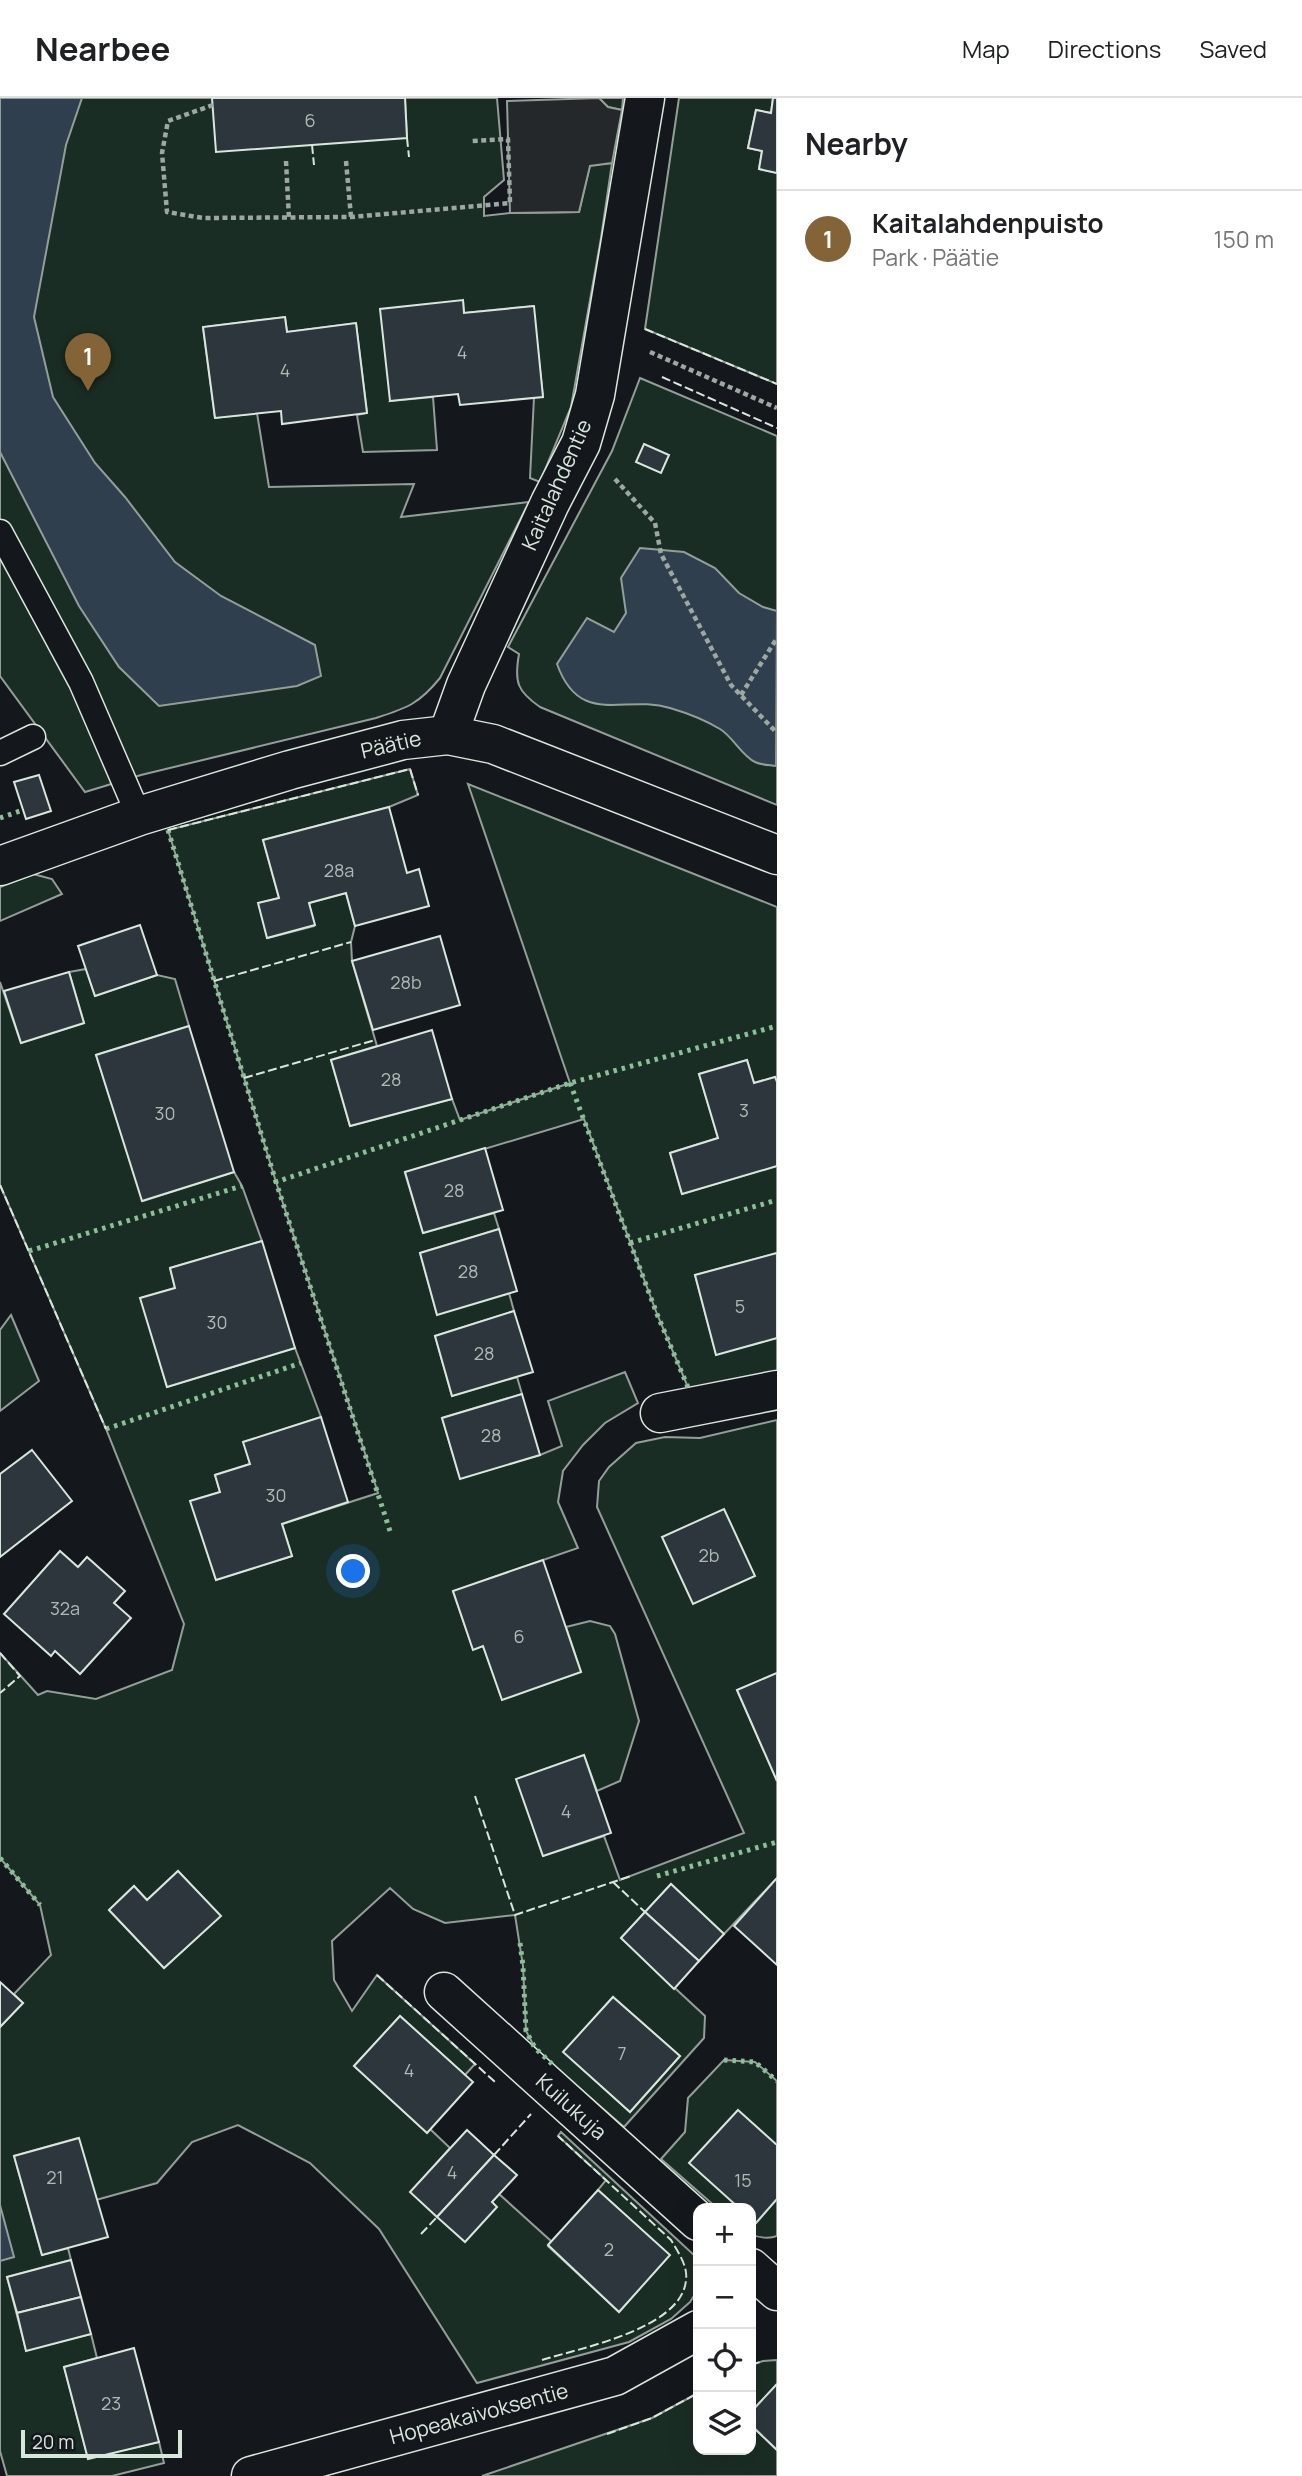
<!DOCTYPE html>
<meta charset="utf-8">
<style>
:root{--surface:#fff;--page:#f2f2f2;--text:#202124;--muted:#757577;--line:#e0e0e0;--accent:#846436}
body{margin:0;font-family:Manrope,sans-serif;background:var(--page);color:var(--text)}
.controls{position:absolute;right:21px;bottom:21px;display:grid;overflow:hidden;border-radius:14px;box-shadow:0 7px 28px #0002}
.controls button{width:63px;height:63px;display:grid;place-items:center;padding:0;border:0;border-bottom:2px solid var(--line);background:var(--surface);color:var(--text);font:35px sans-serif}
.scale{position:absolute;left:21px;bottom:18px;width:161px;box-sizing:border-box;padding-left:7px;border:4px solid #d8e6dc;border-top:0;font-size:19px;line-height:24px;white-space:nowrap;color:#d8e6dc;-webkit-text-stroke:5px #14181c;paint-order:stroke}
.you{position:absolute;left:354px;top:1474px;width:24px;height:24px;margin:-18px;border:5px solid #fff;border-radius:50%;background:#1a73e8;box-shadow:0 0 0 10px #1a73e833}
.badge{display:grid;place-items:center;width:46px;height:46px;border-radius:50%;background:var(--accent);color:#fff;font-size:23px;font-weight:700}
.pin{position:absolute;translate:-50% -58px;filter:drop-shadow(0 2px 4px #0008)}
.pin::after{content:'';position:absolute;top:37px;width:24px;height:21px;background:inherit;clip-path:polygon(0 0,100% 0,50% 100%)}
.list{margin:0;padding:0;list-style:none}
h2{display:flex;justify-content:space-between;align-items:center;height:91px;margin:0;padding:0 28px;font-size:30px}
h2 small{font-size:23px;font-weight:400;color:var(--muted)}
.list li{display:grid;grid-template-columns:46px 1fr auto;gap:21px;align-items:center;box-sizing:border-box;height:98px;padding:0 28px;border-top:2px solid var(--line)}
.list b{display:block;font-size:26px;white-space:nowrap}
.list p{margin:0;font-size:23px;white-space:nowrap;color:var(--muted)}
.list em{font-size:23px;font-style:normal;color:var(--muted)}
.icon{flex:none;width:38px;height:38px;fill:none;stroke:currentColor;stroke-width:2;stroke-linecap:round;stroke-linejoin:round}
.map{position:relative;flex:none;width:777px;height:2378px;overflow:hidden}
header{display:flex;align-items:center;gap:42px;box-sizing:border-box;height:98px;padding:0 35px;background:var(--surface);border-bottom:2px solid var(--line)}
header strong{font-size:33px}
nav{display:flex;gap:38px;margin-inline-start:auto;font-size:24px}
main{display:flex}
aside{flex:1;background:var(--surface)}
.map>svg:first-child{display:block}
</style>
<header>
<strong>Nearbee</strong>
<nav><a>Map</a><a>Directions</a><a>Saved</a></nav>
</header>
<main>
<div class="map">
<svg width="777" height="2378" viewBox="0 0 777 2378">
<rect width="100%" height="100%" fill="#14181c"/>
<g fill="#1a2d24" stroke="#939e99" stroke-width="2" fill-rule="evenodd">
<path d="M 0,0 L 212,0 L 407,40 L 405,0 L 497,0 L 504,82 L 484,99 L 484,118 L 510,115 L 579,114 L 590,67 L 612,65 L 601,140 L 571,309 L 540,384 L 530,380 L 534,299 L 543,298 L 533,208 L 464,215 L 463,203 L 390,303 L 433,299 L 437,352 L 363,354 L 357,317 L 367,315 L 356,225 L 287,234 L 285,219 L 203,229 L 215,320 L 257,315 L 269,389 L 414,386 L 401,419 L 529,404 L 440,580 C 419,606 407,610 376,620 L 141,677 L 85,694 L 0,578 Z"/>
<path d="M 599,0 L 623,0 L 622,12 L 608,9 Z"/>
<path d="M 679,0 L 773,0 L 771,15 L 756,12 L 748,50 L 762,53 L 759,71 L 777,75 L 777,286 L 645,231 Z"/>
<path d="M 640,280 L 777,338 L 777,707 L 540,609 C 517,593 514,584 519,556 L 508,549 L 612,353 Z"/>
<path d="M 410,671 L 418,697 L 389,709 L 263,742 L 279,800 L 259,805 L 268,840 L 314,828 L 309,805 L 346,795 L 355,828 L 351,844 L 352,863 L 377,948 L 331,962 L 350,1028 L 452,1001 L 460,1022 L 570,985 L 468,686 L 777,809 L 777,984 L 775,979 L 754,985 L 747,962 L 699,976 L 718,1040 L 670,1055 L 682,1096 L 777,1068 L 777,1155 L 695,1177 L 716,1256 L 777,1240 L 777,1275 L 690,1294 L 657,1216 L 584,1021 L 405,1075 L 423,1135 L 494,1115 L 499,1131 L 420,1155 L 437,1216 L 509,1195 L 514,1213 L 435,1238 L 452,1298 L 517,1279 L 522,1296 L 442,1320 L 460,1380 L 540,1357 L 562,1348 L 548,1303 L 625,1274 L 638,1305 L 605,1325 L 583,1347 L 563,1373 L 558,1404 L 578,1450 L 453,1493 L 473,1551 L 483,1548 L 502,1601 L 581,1574 L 566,1529 L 590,1523 L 610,1528 L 615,1536 L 639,1623 L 620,1683 L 597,1693 L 584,1657 L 517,1681 L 543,1758 L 604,1738 L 620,1782 L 744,1735 L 597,1409 L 599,1383 L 609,1369 L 636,1345 L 665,1339 L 700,1340 L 777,1322 L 777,1575 L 737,1592 L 777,1683 L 777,1780 L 724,1836 L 671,1786 L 621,1840 L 705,1918 L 704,1940 L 624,2029 L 548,1963 L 535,1950 L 526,1933 L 523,1868 L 515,1817 L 445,1825 L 413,1811 L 390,1790 L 332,1843 L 334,1882 L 352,1913 L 377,1877 L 475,1966 L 465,1977 L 400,1918 L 354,1968 L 427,2034 L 430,2031 L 450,2050 L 411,2094 L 492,2104 L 499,2096 L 551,2143 L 548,2148 L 619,2214 L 669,2157 L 598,2092 L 606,2082 L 558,2038 L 561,2034 L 695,2158 L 698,2172 L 697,2193 L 690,2204 L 671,2221 L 629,2244 L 477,2285 L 379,2131 L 310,2065 L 238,2027 L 192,2044 L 157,2085 L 96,2102 L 78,2040 L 14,2058 L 42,2157 L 68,2150 L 71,2162 L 7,2179 L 26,2252 L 91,2236 L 97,2260 L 64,2269 L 88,2360 L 159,2344 L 164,2365 L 112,2378 L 7,2378 L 0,2353 L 0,1929 L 23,1905 L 14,1896 L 51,1857 L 40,1807 L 0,1760 L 0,1555 L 38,1597 L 47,1593 L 96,1601 L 172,1572 L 184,1526 L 106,1331 L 0,1087 L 0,884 L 21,945 L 84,925 L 69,874 L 86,871 L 95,898 L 157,877 L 175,881 L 189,928 L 96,957 L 143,1103 L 234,1074 L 242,1088 L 262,1143 L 170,1170 L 175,1190 L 141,1200 L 167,1289 L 295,1250 L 321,1319 L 244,1344 L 250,1366 L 215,1377 L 220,1394 L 191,1403 L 216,1482 L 292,1458 L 282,1426 L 378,1395 L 276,1084 L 168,732 ZM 178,1773 L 220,1818 L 164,1870 L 109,1812 L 134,1788 L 147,1802 ZM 613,1899 L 680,1958 L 630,2014 L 564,1954 Z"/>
<path d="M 33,776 L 52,781 L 62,796 L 0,823 L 0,789 Z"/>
<path d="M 11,1217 L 39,1283 L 0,1313 L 0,1232 Z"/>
<path d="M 724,1962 L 755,1964 L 777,1983 L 777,2138 C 770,2141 758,2140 751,2136 L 751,2110 L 717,2110 L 661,2061 L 685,2034 L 688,2000 Z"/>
<path d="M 777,2262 L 777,2286 L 751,2314 L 751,2267 L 763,2263 Z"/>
<path d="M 698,2295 L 698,2352 L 751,2352 L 751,2327 L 777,2352 L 777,2378 L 482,2378 L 652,2320 Z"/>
</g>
<path fill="#24282b" stroke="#939e99" stroke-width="2" d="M 599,0 L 608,9 L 622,12 L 612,65 L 590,68 L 579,114 L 510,115 L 507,3 Z"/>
<g fill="#2f3f4d" stroke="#939e99" stroke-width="2">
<path d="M 0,0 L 82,0 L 66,47 L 34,219 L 53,299 L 95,365 L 125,399 L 175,464 L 221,498 L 315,547 L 321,578 L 297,588 L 159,608 L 119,569 L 79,508 L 0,354 Z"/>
<path d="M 640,450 L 684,454 L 715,470 L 739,495 L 763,509 L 777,513 L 776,668 C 770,667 761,667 755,664 C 742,658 733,639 720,631 C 705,622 687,615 670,610 C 624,596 580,630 557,566 L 587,520 L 614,534 L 626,515 L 621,480 Z"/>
<path d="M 0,2107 L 14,2159 L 0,2163 Z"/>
</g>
<g fill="#2c363c" stroke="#d8e6dc" stroke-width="2">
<path d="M 212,0 L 405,0 L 407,40 L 216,54 Z"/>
<path d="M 773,0 L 777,0 L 777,75 L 759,71 L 762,53 L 748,50 L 756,12 L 771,15 Z"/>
<path d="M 463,202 L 464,215 L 534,208 L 543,299 L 460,307 L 458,296 L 390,303 L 380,211 Z"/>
<path d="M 285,219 L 287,234 L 356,225 L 367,315 L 282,326 L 281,313 L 215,320 L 203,229 Z"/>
<path d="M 644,346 L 669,357 L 661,375 L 636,364 Z"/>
<path d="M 39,677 L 51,713 L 26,721 L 14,684 Z"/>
<path d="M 389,709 L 407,775 L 419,771 L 429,808 L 355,828 L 346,795 L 309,805 L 315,827 L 267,840 L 258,805 L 279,800 L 263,742 Z"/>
<path d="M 140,827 L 157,877 L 95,898 L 78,848 Z"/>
<path d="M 440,838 L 460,907 L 373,932 L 352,863 Z"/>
<path d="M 69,874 L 84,925 L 21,945 L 4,893 Z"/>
<path d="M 189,928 L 234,1074 L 142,1103 L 96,957 Z"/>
<path d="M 432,932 L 452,1001 L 350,1028 L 331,962 Z"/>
<path d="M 747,962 L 754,985 L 775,979 L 777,984 L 777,1068 L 682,1096 L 670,1055 L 718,1040 L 699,976 Z"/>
<path d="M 485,1050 L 503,1112 L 423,1135 L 405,1074 Z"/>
<path d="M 499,1131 L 517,1193 L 437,1217 L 420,1155 Z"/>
<path d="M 262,1143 L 295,1250 L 167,1289 L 140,1200 L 175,1190 L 170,1170 Z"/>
<path d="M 777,1155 L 777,1240 L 716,1257 L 695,1177 Z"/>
<path d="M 514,1213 L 533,1274 L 452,1298 L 435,1238 Z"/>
<path d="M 522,1296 L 540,1357 L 460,1381 L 442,1320 Z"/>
<path d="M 321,1319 L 348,1404 L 282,1426 L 292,1458 L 216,1482 L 190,1403 L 220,1394 L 215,1377 L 250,1366 L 243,1344 Z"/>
<path d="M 32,1352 L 72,1403 L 0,1459 L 0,1376 Z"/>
<path d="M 724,1411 L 755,1478 L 693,1506 L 662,1439 Z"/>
<path d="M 60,1453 L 78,1469 L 87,1459 L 125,1493 L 114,1505 L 131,1520 L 80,1576 L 55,1553 L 51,1558 L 4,1516 Z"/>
<path d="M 543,1462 L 581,1574 L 502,1602 L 483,1548 L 473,1552 L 453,1493 Z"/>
<path d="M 777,1575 L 777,1683 L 737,1592 Z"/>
<path d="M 584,1657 L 611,1735 L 543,1758 L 516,1681 Z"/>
<path d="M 178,1773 L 221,1818 L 164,1870 L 109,1812 L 134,1788 L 147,1802 Z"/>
<path d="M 777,1780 L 777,1867 L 734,1828 Z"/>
<path d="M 671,1786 L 724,1836 L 699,1863 L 645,1814 Z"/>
<path d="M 645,1814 L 699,1863 L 674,1891 L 621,1840 Z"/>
<path d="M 0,1884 L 23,1905 L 0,1929 Z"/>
<path d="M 613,1899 L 680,1958 L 630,2014 L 563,1954 Z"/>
<path d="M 400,1918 L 473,1984 L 427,2035 L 354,1968 Z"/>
<path d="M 738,2012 L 777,2047 L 777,2101 L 756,2125 L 751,2121 L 751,2110 L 739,2110 L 689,2065 Z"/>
<path d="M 467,2032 L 494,2057 L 437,2119 L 410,2094 Z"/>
<path d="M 79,2040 L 108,2139 L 42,2157 L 14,2058 Z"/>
<path d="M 494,2057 L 517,2077 L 492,2104 L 497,2109 L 465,2144 L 437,2119 Z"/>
<path d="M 598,2092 L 670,2157 L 619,2214 L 548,2147 Z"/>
<path d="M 71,2162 L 81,2199 L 17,2215 L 7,2179 Z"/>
<path d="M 81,2199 L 91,2236 L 26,2253 L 17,2215 Z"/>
<path d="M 134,2250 L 159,2344 L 88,2361 L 64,2269 Z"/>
<path d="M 777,2286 L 777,2352 L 751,2327 L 751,2314 Z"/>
</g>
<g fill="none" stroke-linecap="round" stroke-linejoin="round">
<g stroke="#d8e6dc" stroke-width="27">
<g id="service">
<path d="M 0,434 L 81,584 L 139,718"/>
<path d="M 0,655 L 33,639"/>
</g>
</g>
<g stroke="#d8e6dc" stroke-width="41">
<g id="minor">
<path d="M 448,637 L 466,587 L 550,405 L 581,345 L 595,297 L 645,0"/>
<path d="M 0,768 L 139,718 L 290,672 L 403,642 L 448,637 L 493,646 L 777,757"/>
<path d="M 660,1315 L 777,1292"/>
<path d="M 444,1894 L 698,2123"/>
<path d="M 751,2170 L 777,2193"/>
<path d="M 251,2378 L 615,2278 L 698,2232"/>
</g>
</g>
<g stroke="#9da8a2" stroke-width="4.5" stroke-dasharray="5 3.5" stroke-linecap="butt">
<path d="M 213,7 L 168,23 L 162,55 L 167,114 L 203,120 L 351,119 L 510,105 L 508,41 L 471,43"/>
<path d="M 286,63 L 289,121"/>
<path d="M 346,63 L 351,119"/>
<path d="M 650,254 L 777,310"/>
<path d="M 615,381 L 655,425 L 661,456 L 731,587 L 777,635"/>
<path d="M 741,597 L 777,540"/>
</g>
<use href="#service" stroke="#14181c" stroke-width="24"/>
<use href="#minor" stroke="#14181c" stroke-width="38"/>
<g stroke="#8ac095" stroke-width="5" stroke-dasharray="3.5 5" stroke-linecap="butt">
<path d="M 0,720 L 20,713"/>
<path d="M 168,732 L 276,1084"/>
<path d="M 570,985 L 657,1216 L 690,1294"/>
<path d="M 630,1145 L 777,1102"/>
<path d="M 29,1153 L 242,1088"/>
<path d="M 106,1331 L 301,1265"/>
<path d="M 390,1433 L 276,1084 L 570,985 L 777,928"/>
<path d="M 0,1760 L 40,1807"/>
<path d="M 657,1778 L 777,1744"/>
<path d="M 520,1845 L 523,1868 L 526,1933 L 535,1950 L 552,1966"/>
<path d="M 724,1962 L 755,1964 L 777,1983"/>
</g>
<g stroke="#d8e6dc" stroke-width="2" stroke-dasharray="9 3.5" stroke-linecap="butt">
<path d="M 407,40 L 409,59"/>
<path d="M 312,47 L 314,67"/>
<path d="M 645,231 L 777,286"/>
<path d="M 662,279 L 777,330"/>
<path d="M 168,732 L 410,671 L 418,697"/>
<path d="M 214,883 L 351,844"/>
<path d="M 244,980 L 375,942"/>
<path d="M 0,1087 L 106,1331"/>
<path d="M 0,1555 L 20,1578 L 0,1595"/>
<path d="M 475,1698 L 515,1817 L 631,1778"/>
<path d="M 613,1784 L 645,1814"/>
<path d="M 377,1877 L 495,1984"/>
<path d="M 494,2057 L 531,2016"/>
<path d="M 421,2136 L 437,2119"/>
<path d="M 542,2262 C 580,2250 682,2231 686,2182 C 688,2168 678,2154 671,2142 L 558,2038"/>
<path d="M 751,2267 L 763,2263"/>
<path d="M 607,2336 L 652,2320 L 698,2295"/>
</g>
</g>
<g text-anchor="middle" stroke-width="5" stroke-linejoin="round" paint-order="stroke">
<g font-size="18" fill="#adbab4">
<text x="310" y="29">6</text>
<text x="462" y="261">4</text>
<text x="285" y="279">4</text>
<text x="339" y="779">28a</text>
<text x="406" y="891">28b</text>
<text x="391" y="988">28</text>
<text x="744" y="1019">3</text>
<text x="165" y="1022">30</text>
<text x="454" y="1099">28</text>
<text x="468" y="1180">28</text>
<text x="740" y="1215">5</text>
<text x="217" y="1231">30</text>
<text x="484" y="1262">28</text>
<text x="491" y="1344">28</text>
<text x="276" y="1404">30</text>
<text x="709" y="1464">2b</text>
<text x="65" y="1517">32a</text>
<text x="519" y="1545">6</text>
<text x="566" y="1720">4</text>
<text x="622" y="1962">7</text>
<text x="409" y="1979">4</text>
<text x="452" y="2081">4</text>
<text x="55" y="2086">21</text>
<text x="743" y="2089">15</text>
<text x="609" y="2158">2</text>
<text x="111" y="2312">23</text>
</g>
<g font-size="21" fill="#d8e6dc" stroke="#14181c">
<text transform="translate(557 387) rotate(-66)" y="7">Kaitalahdentie</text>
<text transform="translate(391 647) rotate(-13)" y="7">Päätie</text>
<text transform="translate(571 2009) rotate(42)" y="7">Kuilukuja</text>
<text transform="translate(479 2316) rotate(-15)" y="7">Hopeakaivoksentie</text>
</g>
</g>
</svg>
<div class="controls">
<button>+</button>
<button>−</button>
<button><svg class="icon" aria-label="locate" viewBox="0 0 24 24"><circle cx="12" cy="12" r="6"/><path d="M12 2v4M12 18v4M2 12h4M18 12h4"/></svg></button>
<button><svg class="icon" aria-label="layers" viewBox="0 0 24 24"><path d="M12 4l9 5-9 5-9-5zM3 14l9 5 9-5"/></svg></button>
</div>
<div class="scale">20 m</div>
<div class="you"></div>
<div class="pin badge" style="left:88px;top:293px">1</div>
</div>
<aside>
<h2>Nearby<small></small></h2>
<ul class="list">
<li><span class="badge">1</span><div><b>Kaitalahdenpuisto</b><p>Park · Päätie</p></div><em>150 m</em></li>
</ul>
</aside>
</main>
